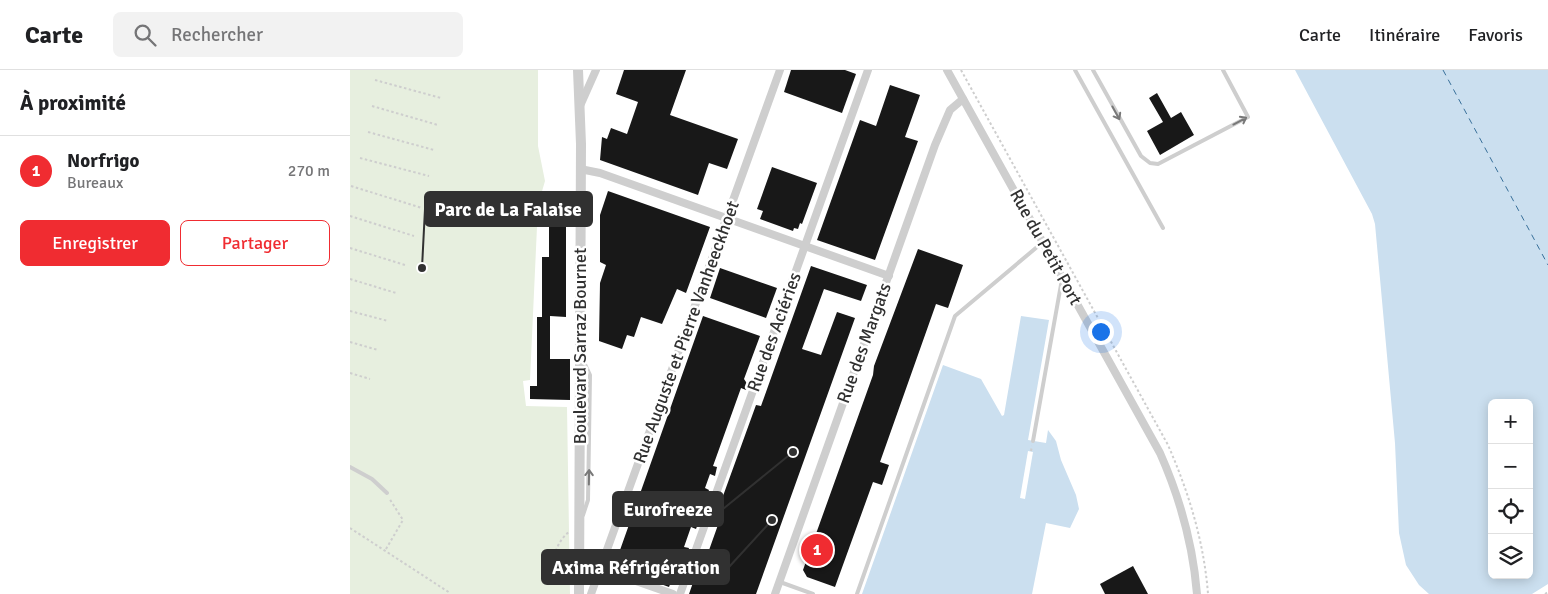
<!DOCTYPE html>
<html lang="fr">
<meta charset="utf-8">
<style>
:root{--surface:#fff;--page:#f2f2f2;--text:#202124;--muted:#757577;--line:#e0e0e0;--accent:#f02c31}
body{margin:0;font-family:Signika,sans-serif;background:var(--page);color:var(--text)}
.controls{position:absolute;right:15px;bottom:15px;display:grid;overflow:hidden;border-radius:8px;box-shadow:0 2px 12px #0003}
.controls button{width:45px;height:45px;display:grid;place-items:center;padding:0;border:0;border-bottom:1px solid var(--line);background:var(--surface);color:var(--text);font:25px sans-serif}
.you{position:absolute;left:750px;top:261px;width:18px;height:18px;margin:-12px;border:4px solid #fff;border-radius:50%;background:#1a73e8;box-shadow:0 0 0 8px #1a73e833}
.badge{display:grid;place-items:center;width:32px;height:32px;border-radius:50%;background:var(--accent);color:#fff;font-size:16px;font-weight:700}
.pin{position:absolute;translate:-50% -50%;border:2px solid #fff;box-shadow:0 1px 5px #0006}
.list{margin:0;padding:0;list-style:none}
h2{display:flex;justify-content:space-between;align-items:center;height:65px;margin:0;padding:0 20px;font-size:21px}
h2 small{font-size:16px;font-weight:400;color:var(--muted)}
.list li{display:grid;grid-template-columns:32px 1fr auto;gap:15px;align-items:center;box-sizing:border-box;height:70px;padding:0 20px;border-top:1px solid var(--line)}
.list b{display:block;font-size:19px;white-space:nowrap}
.list p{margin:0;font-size:16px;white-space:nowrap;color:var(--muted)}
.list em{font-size:16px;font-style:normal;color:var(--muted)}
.actions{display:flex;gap:10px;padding:15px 20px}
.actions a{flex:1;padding:11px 0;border:1px solid var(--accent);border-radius:8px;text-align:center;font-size:18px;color:var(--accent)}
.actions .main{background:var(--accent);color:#fff}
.icon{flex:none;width:28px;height:28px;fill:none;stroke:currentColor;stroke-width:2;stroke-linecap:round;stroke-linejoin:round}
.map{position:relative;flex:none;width:1198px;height:524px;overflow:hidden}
header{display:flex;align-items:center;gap:30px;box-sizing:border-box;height:70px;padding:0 25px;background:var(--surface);border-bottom:1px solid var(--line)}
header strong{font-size:24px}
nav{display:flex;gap:28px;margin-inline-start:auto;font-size:18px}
.search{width:350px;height:45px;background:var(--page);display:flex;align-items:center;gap:12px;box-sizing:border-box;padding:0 18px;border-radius:8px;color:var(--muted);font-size:19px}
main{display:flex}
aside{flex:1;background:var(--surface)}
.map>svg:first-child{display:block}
</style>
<header>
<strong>Carte</strong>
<div class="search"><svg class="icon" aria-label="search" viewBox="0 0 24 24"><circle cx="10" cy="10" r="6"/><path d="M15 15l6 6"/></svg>Rechercher</div>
<nav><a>Carte</a><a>Itinéraire</a><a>Favoris</a></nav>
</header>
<main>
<aside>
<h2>À proximité<small></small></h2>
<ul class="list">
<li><span class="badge">1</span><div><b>Norfrigo</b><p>Bureaux</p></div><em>270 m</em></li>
</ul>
<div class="actions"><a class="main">Enregistrer</a><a>Partager</a></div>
</aside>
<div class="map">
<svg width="1198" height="524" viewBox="0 0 1198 524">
<rect width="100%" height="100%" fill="#fff"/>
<path fill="#e7efdf" d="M 0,0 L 188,0 L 188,76 L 195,111 L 188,135 L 180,310 L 173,311 L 176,336 L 217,337 L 220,524 L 0,524 Z"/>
<g fill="#cbdfef" fill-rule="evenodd">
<path d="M 945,0 L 1198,0 L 1198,514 L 1182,524 L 1079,524 L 1069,515 L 1056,495 L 1049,463 L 1045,373 L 1025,154 L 1022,144 ZM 1142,333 L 1179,333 L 1179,505 L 1142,505 Z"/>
<path d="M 671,246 L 699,250 L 678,370 L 696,373 L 698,360 L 706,371 L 711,390 L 726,425 L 729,439 L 720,458 L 696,453 L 682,524 L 512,524 L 593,295 L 631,309 L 652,346 L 654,345 Z"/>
</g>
<path fill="#fff" d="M 678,381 L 683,382 L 675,429 L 670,428 Z"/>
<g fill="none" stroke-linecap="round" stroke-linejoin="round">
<path stroke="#39709a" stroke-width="1" stroke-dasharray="6 5" stroke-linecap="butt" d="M 1093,0 L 1198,195"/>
</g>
<g fill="#181818">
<path d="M 274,0 L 336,0 L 320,45 L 388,69 L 377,99 L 359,93 L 348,125 L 250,90 L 252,67 L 257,69 L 261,58 L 277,64 L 288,32 L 266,24 Z"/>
<path d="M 441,0 L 495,0 L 506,4 L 492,43 L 434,22 Z"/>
<path d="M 540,15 L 570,25 L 555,67 L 568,71 L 525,190 L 467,170 L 510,50 L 526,56 Z"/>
<path d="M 807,23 L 821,48 L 831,42 L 844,65 L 810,85 L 797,61 L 813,52 L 799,28 Z"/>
<path d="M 422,97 L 467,113 L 452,154 L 450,153 L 448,159 L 444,158 L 443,161 L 410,149 L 413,141 L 407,139 Z"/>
<path d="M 258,121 L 360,157 L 336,223 L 327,219 L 312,254 L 291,247 L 284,267 L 277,265 L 272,279 L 249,271 L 250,213 L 256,195 L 250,192 L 250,145 Z"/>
<path d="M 199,144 L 216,144 L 216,247 L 200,246 L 200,289 L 220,289 L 220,330 L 180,329 L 180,316 L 187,316 L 187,247 L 192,247 L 192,187 L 199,187 Z"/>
<path d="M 568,179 L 613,195 L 598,238 L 586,234 L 530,392 L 539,395 L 532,415 L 523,412 L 485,517 L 457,507 L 453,500 L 523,305 L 524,296 Z"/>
<path d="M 461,196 L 517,215 L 511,231 L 474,219 L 452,279 L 471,285 L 487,242 L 505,248 L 406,524 L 339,524 L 354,481 L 358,483 L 374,438 L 369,437 L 406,335 L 411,336 Z"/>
<path d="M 370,198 L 427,218 L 416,248 L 360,228 Z"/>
<path d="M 353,246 L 410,266 L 394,309 L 398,315 L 396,320 L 391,318 L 363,396 L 367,397 L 365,406 L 360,404 L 355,418 L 359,420 L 349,451 L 346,459 L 341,457 L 334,477 L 339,478 L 333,496 L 328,494 L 319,517 L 264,497 Z"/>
<path d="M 783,496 L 798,524 L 755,524 L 750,514 Z"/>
</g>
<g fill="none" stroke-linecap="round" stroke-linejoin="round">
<g stroke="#cecece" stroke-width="2" stroke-dasharray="2.5 2.5" stroke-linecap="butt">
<path d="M 611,0 L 818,375 C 839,423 854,472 858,524"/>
<path d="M 25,10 L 91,28"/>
<path d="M 22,36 L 88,55"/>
<path d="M 18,62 L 84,80"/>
<path d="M 10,88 L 79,106"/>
<path d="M 1,116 L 72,138"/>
<path d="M 0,146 L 64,166"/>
<path d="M 0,178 L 55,195"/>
<path d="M 0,209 L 46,223"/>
<path d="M 0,241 L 38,251"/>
<path d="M 0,272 L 28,280"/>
<path d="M 0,303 L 20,309"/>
<path d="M 681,381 L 682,376"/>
<path d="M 0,458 L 100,523"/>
<path d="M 36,479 L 53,450 L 39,428"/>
<path d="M 198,515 C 202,496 203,474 220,461"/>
<path d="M 1195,524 L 1198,522"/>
</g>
<g stroke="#cecece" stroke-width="4">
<path d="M 725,0 L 813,158"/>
<path d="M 743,0 L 791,86 L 800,93 L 808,94 L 898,47 L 873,0"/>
<path d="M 233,290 L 240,305 L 238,430 L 233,445"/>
<path d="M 683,371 L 712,209"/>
<path d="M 0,397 L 22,409 L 37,423"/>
<path d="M 430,512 L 463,524"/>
<path d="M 507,524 L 605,246 L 693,172"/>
</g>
<g stroke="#cecece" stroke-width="8">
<path d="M 597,0 L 810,383 C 830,428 843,475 847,524"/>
<path d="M 230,36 L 246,0"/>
<path d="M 230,99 L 250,103 L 539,206"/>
<path d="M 229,491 L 323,524"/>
<path d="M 241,524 L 430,0"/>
<path d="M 330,524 L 518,0"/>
<path d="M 425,524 L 585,75 L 600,40 L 613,29"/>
</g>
<path stroke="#cecece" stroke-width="10" d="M 228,0 L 231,74 L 229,524"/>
</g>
<defs><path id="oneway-shaft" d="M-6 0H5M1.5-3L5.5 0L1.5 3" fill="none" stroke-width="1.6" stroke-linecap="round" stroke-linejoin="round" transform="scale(1.25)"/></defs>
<g stroke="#787878">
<use href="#oneway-shaft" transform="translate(766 43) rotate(61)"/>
<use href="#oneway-shaft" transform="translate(890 51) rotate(-28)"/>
<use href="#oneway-shaft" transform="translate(239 407) rotate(-89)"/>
</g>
<g text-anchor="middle" stroke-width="5" stroke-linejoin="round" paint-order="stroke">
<g font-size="18" fill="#313131" stroke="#fff">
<text transform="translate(696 177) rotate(61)" y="6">Rue du Petit Port</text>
<text transform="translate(336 262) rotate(-70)" y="6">Rue Auguste et Pierre Vanheeckhoet</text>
<text transform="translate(424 262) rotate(-70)" y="6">Rue des Aciéries</text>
<text transform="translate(514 273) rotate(-70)" y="6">Rue des Margats</text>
<text transform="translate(230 276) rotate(-90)" y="6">Boulevard Sarraz Bournet</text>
</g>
</g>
<path fill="none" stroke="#313131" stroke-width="2" d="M72 198L75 139M443 382L373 439M422 450L379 497"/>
<g fill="#313131" stroke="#fff" stroke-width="2">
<circle cx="72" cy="198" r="5"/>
<circle cx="443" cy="382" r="5"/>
<circle cx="422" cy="450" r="5"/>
</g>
<g fill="#313131" stroke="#313131" stroke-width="2">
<rect x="75" y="122" width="167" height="34" rx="5"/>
<rect x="263" y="422" width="110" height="34" rx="5"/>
<rect x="192" y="480" width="187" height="34" rx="5"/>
</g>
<g font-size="19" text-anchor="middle" font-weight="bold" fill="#fff">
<text x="158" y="146">Parc de La Falaise</text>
<text x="318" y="446">Eurofreeze</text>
<text x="286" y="504">Axima Réfrigération</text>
</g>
</svg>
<div class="controls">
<button>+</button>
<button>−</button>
<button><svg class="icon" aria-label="locate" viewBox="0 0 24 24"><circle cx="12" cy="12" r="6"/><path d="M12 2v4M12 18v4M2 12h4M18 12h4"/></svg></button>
<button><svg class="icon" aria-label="layers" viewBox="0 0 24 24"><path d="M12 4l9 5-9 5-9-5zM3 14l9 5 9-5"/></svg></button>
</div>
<div class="you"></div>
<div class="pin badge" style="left:467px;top:480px">1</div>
</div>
</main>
